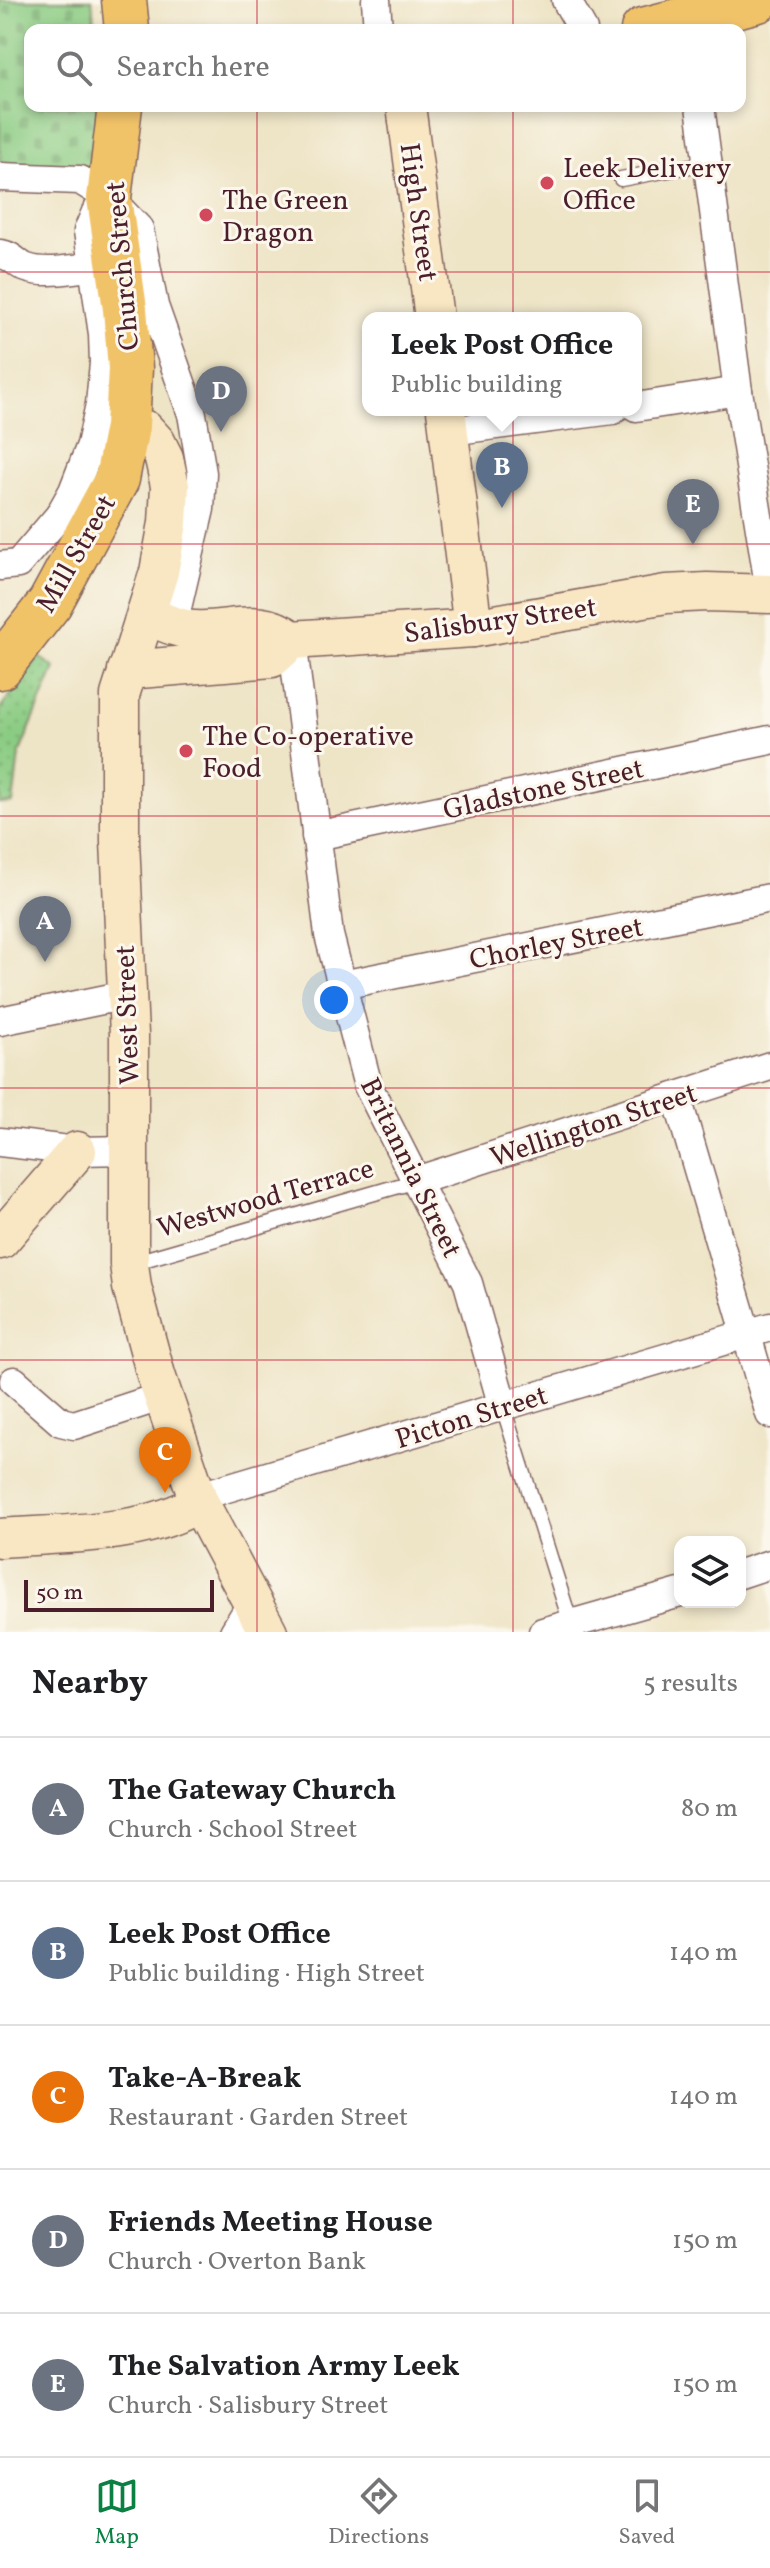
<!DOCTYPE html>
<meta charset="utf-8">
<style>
:root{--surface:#fff;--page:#f2f2f2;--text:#202124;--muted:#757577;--line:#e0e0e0;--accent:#0b8043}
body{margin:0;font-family:Vollkorn,serif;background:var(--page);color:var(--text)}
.controls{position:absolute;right:24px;bottom:24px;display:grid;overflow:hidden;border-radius:16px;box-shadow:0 4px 12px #0003}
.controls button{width:72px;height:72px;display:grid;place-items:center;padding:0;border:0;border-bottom:2px solid var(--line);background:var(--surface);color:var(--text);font:40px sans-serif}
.scale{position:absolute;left:24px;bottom:20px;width:190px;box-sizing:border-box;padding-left:8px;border:4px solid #4a1f2b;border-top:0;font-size:22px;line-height:28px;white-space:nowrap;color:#4a1f2b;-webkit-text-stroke:6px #fbf7ec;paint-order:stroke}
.you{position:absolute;left:334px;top:1000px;width:28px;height:28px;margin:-20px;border:6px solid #fff;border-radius:50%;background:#1a73e8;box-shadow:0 0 0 12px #1a73e833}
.badge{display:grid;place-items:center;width:52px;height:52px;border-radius:50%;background:var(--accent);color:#fff;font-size:26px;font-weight:700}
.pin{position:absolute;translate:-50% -66px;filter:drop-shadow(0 2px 4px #0008)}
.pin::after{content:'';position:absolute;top:42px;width:28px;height:24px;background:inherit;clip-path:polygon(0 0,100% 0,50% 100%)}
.popup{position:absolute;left:362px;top:312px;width:280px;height:104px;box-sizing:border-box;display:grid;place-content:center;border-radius:16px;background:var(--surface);filter:drop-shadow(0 2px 6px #0005);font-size:26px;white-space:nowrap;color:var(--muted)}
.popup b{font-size:30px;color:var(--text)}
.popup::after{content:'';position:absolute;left:50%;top:100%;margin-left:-16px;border:16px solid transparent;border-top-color:var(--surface)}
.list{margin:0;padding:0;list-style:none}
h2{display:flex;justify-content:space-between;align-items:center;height:104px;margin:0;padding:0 32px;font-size:34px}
h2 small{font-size:26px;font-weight:400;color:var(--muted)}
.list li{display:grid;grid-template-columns:52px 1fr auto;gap:24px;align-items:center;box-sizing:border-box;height:144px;padding:0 32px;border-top:2px solid var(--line)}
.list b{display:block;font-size:30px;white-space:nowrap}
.list p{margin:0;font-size:26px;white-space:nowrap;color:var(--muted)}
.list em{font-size:26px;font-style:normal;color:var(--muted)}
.icon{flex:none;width:44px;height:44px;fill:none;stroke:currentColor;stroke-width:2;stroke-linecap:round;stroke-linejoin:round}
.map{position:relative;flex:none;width:770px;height:1632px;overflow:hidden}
.search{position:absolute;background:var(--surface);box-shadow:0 4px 12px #0003;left:24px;right:24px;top:24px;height:88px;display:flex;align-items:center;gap:20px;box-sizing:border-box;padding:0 28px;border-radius:16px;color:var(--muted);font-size:30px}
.sheet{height:824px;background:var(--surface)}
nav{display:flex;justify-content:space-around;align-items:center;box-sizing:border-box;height:112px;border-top:2px solid var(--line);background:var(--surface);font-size:22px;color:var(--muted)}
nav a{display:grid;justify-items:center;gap:4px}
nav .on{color:var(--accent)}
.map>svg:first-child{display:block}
</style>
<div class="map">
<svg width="770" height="1632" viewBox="0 0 770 1632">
<defs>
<pattern id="grass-dots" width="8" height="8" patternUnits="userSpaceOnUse" patternTransform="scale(2)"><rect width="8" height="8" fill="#8bcc83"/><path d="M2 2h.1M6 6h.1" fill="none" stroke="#79af71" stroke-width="1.8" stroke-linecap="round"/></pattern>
<pattern id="cemetery-stones" width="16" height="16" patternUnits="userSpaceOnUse" patternTransform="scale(2)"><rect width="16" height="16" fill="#8bcc83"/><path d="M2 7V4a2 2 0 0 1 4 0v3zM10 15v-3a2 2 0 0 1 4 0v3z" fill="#79af71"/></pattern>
</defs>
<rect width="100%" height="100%" fill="#fbf7ec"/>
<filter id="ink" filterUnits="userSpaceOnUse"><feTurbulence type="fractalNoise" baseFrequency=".0125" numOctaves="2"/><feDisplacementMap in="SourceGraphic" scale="16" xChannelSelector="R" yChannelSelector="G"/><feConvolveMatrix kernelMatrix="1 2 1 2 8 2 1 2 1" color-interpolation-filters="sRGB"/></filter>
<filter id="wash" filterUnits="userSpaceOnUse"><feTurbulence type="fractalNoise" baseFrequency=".006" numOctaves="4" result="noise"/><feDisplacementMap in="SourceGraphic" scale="32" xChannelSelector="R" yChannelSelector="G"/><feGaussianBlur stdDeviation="1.8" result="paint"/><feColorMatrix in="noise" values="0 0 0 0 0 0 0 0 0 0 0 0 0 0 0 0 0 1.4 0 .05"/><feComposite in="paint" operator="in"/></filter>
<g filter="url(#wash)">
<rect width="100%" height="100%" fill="#eee4c6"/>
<path fill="url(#grass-dots)" stroke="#6a7657" stroke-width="2" d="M 39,657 L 55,668 L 19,754 L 13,803 L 0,804 L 0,709 Z"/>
<path fill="url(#cemetery-stones)" stroke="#6a7657" stroke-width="2" d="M 0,0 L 92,0 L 95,30 L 30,30 L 30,106 L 98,106 L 89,170 L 0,170 Z"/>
</g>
<g filter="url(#ink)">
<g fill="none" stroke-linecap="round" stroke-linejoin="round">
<g stroke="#836461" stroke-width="17">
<g id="lane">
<path d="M 621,179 L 706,163"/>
<path d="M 129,1264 L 416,1181"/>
<path d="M 503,1407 L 571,1624"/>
</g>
</g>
<g stroke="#836461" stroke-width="31">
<g id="street">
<path d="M 376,0 L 378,30"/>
<path d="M 566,0 L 583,30"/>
<path d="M 700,106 L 738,391 L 770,591"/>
<path d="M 0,177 L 80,180 L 109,198 L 139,229 L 154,306 L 192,414 L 202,473 L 200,509 L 173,625"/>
<path d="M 0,254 C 13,255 17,265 27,268 C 46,275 73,268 93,267"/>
<path d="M 636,407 L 738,391"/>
<path d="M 449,431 L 613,410"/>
<path d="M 0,566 L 18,564 L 59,516 L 73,491 L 91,445 L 100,404 L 104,363 L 103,334 L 88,231 L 96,212 L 109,198"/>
<path d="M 292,640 L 329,935 L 368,1086 L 468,1283 L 503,1407"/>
<path d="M 316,836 L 770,740"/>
<path d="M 342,985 L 770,898"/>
<path d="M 0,1021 L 126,995"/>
<path d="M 677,1098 L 770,1414"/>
<path d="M 0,1142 L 77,1151 L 128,1150"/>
<path d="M 416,1181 L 770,1066"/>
<path d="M 14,1381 L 61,1422 L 74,1425 L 163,1396"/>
<path d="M 199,1502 L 210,1493 L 770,1327"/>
<path d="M 740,1574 L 770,1564"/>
<path d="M 234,1632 L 245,1614 L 254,1608"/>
<path d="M 543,1632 L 680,1593"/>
</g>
</g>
<g stroke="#836461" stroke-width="41">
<g id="secondary">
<path d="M 406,106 L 434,318"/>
<path d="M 446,410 L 473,628"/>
<path d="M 127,427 L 145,430 L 156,442 L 164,458 L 170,486 L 168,523 L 159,572 L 120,695 L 120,841 L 129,1035 L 129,1264 L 132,1287 L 156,1375 L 199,1502 L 268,1632"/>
<path d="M 147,616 C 162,621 179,630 195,630 C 232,632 259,615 292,640"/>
<path d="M 127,670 L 272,658 L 292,640 L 473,628 L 666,594 L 707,592 L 770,594"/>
<path d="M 0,1240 L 77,1151"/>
<path d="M 0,1538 C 62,1533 146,1537 199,1502"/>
</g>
</g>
<g stroke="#836461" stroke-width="47">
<g id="highway">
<path d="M 124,0 L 127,30"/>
<path d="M 643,30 L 758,0"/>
<path d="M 0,667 L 50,603 L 117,479 L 127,427 L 130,368 L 125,309 L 109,198 L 120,106"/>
</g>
</g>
<use href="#lane" stroke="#fff" stroke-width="14"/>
<use href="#street" stroke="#fff" stroke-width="28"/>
<use href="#secondary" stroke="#f9e7c3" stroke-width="38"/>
<use href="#highway" stroke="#f1c369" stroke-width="44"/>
</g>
</g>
<path fill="none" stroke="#d1495b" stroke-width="2" stroke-opacity="0.55" d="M 257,0 L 257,30M 513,0 L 513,30M 257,106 L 257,1632M 513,106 L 513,1632M 0,272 L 770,272M 0,544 L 770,544M 0,816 L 770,816M 0,1088 L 770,1088M 0,1360 L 770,1360"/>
<g fill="#d1495b" stroke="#fbf7ec" stroke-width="3">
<circle cx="547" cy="183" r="8"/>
<circle cx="206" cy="215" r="8"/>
<circle cx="186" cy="751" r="8"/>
</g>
<g text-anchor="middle" stroke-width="6" stroke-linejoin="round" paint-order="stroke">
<g font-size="28" fill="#4a1f2b" stroke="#fbf7ec" text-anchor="start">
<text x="563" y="177">Leek Delivery<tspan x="563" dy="32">Office</tspan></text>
<text x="222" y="209">The Green<tspan x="222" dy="32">Dragon</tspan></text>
<text x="202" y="745">The Co-operative<tspan x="202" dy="32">Food</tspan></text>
</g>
<g font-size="28" fill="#4a1f2b" stroke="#fbf7ec">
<text transform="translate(420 212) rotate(82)" y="10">High Street</text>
<text transform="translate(121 266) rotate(-95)" y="10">Church Street</text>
<text transform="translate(75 553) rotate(-60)" y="10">Mill Street</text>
<text transform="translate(500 619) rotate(-8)" y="10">Salisbury Street</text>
<text transform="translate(543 788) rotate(-12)" y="10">Gladstone Street</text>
<text transform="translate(556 942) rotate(-11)" y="10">Chorley Street</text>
<text transform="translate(126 1015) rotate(-92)" y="10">West Street</text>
<text transform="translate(593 1124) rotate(-18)" y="10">Wellington Street</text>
<text transform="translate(412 1167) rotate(64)" y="10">Britannia Street</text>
<text transform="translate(265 1197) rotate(-16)" y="10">Westwood Terrace</text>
<text transform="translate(471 1416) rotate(-17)" y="10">Picton Street</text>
</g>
</g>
</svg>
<div class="controls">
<button><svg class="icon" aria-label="layers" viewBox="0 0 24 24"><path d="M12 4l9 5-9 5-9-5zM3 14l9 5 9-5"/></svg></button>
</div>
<div class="scale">50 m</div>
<div class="you"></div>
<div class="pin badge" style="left:45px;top:962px;background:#6b7280">A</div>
<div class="pin badge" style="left:502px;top:508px;background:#5c6f8a">B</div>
<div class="popup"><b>Leek Post Office</b>Public building</div>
<div class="pin badge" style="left:165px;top:1493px;background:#e8710a">C</div>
<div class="pin badge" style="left:221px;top:432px;background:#6b7280">D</div>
<div class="pin badge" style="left:693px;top:545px;background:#6b7280">E</div>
<div class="search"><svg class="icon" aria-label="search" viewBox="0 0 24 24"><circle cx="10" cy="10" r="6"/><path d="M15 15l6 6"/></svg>Search here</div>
</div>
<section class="sheet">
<h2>Nearby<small>5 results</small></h2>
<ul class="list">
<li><span class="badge" style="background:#6b7280">A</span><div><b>The Gateway Church</b><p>Church · School Street</p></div><em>80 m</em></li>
<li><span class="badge" style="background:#5c6f8a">B</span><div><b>Leek Post Office</b><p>Public building · High Street</p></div><em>140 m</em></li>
<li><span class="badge" style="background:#e8710a">C</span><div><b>Take-A-Break</b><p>Restaurant · Garden Street</p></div><em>140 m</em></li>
<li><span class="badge" style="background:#6b7280">D</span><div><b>Friends Meeting House</b><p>Church · Overton Bank</p></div><em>150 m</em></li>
<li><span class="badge" style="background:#6b7280">E</span><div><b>The Salvation Army Leek</b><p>Church · Salisbury Street</p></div><em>150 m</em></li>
</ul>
</section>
<nav>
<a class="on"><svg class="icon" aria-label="map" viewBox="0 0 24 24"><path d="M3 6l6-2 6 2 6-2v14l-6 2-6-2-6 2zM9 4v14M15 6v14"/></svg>Map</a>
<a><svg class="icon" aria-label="directions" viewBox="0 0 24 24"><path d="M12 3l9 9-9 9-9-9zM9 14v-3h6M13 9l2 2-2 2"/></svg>Directions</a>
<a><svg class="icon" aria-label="saved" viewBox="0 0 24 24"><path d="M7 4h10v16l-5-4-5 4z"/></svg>Saved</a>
</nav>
